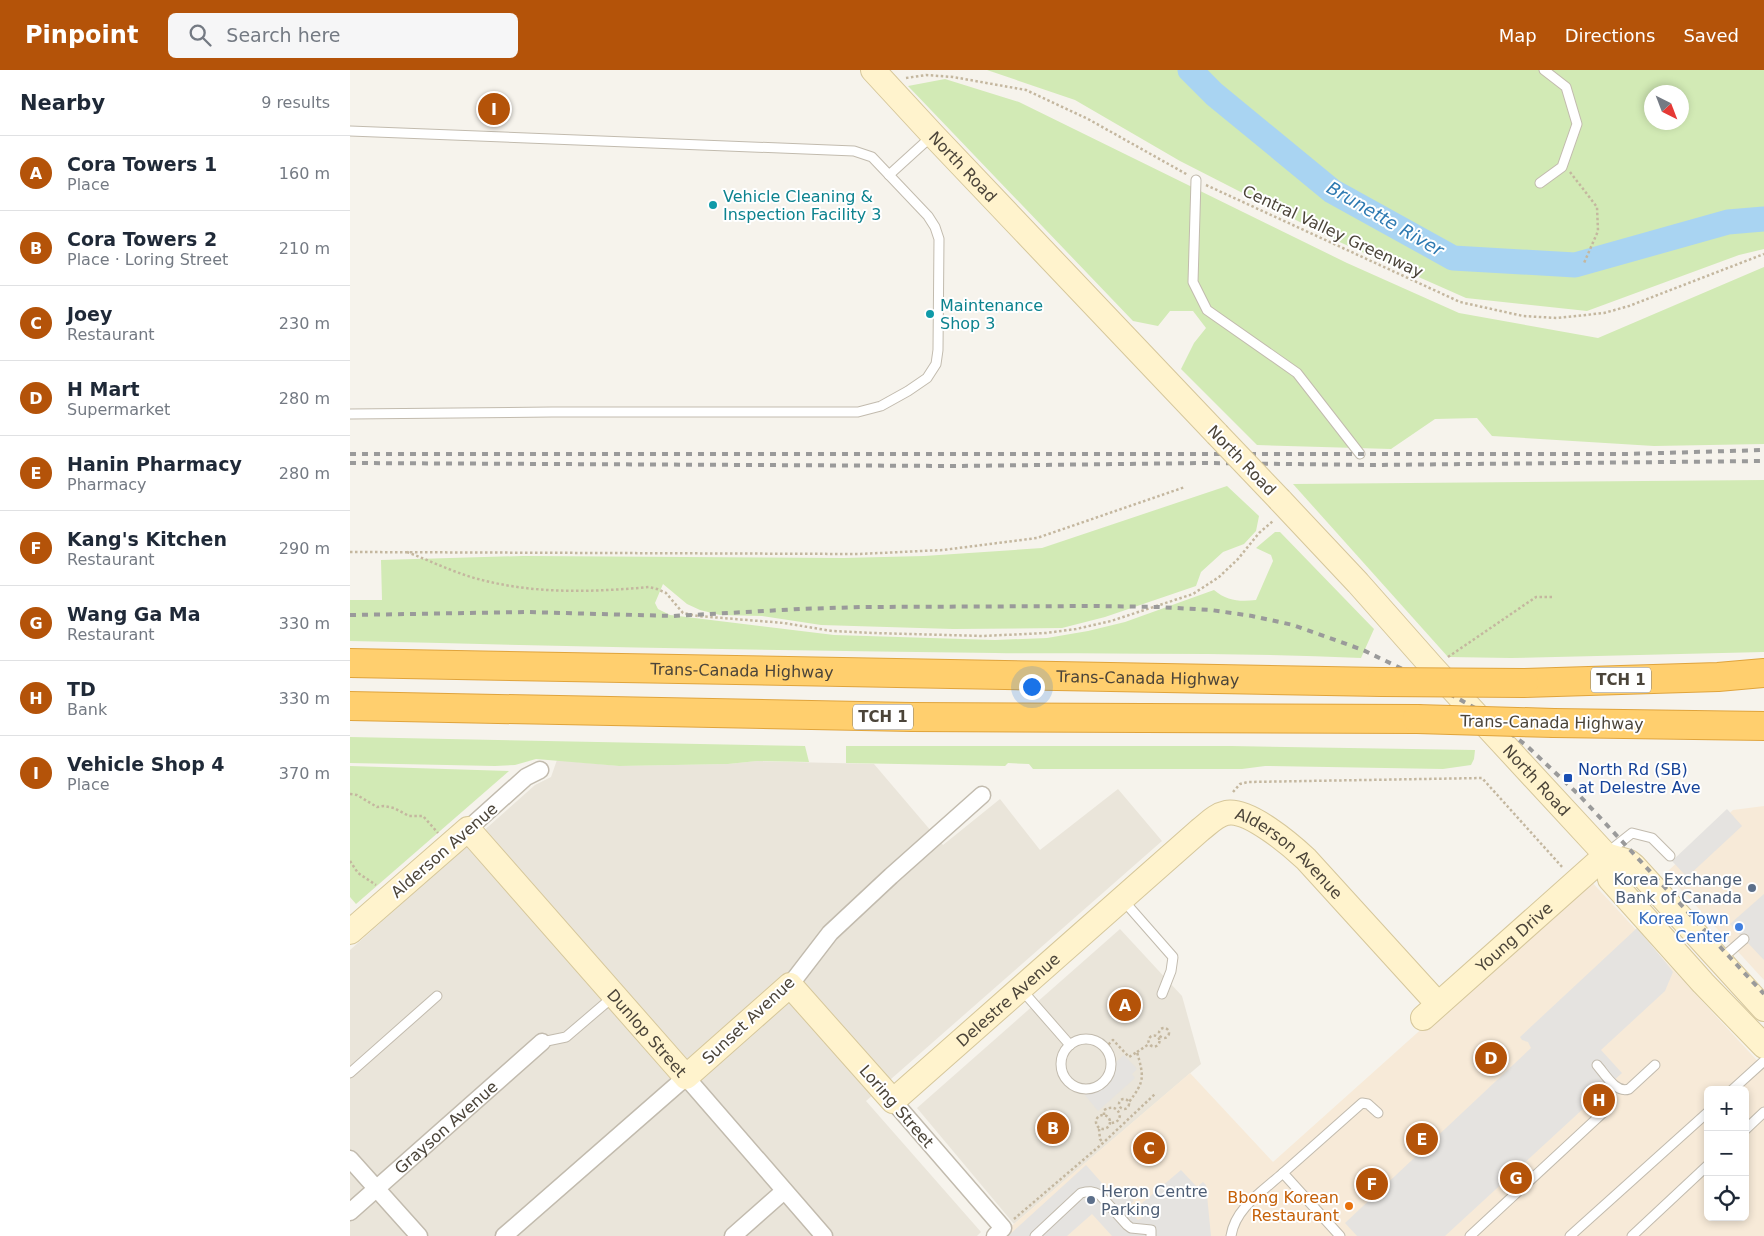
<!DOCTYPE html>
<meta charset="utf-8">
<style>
:root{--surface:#fff;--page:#f6f6f7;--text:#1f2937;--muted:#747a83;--line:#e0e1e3;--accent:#b45309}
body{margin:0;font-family:"DejaVu Sans",sans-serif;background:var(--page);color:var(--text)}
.controls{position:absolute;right:15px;bottom:15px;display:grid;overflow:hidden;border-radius:8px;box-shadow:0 2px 8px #0003}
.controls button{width:45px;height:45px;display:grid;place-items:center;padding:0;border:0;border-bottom:1px solid var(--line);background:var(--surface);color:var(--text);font:25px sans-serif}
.compass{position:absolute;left:1294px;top:15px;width:45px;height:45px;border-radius:50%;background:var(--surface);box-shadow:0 2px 8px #0003;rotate:138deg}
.you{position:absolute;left:681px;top:616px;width:18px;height:18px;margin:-12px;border:4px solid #fff;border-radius:50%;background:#1a73e8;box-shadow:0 0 0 8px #1a73e833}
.badge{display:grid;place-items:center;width:32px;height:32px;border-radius:50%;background:var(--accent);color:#fff;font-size:16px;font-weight:700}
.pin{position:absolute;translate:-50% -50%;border:2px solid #fff;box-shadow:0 1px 5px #0006}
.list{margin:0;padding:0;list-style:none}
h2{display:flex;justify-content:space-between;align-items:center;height:65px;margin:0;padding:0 20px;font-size:21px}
h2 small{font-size:16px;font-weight:400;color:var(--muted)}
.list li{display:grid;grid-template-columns:32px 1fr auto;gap:15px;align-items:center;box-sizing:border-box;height:75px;padding:0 20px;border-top:1px solid var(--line)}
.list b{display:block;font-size:19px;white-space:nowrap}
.list p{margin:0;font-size:16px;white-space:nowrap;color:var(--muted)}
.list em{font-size:16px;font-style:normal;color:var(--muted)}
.icon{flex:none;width:28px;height:28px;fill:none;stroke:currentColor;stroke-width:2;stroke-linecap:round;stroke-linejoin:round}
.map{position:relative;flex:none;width:1414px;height:1166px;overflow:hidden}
header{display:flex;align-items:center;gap:30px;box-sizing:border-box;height:70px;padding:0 25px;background:var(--accent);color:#fff}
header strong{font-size:24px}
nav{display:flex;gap:28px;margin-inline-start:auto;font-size:18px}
.search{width:350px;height:45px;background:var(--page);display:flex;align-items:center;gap:12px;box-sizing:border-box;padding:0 18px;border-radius:8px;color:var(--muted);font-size:19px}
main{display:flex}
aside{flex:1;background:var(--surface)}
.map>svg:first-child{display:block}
</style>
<header>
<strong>Pinpoint</strong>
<div class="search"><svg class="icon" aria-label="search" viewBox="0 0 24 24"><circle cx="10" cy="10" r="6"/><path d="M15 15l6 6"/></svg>Search here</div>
<nav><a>Map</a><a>Directions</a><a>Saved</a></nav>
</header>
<main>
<aside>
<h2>Nearby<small>9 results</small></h2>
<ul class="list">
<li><span class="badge">A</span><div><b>Cora Towers 1</b><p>Place</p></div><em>160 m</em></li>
<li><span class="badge">B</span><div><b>Cora Towers 2</b><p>Place · Loring Street</p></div><em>210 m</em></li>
<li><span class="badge">C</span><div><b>Joey</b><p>Restaurant</p></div><em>230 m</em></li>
<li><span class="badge">D</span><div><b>H Mart</b><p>Supermarket</p></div><em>280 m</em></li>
<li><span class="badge">E</span><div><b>Hanin Pharmacy</b><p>Pharmacy</p></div><em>280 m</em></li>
<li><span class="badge">F</span><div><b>Kang's Kitchen</b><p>Restaurant</p></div><em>290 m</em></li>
<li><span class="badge">G</span><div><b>Wang Ga Ma</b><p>Restaurant</p></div><em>330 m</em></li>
<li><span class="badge">H</span><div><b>TD</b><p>Bank</p></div><em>330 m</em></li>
<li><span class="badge">I</span><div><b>Vehicle Shop 4</b><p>Place</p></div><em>370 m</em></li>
</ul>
</aside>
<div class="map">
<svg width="1414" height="1166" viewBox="0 0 1414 1166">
<rect width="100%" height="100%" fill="#f6f3ec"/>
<g fill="#eae5da">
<path d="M 207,690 L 269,696 L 378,694 L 407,691 L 524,694 L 593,775 L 650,729 L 690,780 L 768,719 L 812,771 L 516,1031 L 631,1162 L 627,1166 L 0,1166 L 0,880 L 185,715 L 201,707 Z"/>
<path d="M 770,859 L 832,926 L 851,994 L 664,1154 L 567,1038 Z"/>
</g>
<g fill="#f7ead8" fill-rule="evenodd">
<path d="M 1414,736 L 1414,910 L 1316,803 L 1383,740 Z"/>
<path d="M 1239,809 L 1414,998 L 1414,1166 L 650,1166 L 840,1003 L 923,1092 ZM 1358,1020 L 1395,1020 L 1395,1147 L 1358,1147 Z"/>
</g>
<g fill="#d2eab5" fill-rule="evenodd">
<path d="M 637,0 L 1414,0 L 1414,179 L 1389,185 L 1237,241 L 1116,228 L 985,170 L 830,91 L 725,30 ZM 1302,22 L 1332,22 L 1332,52 L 1302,52 Z"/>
<path d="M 595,9 L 669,32 L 997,193 L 1109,243 L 1248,268 L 1414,197 L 1414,374 L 1304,376 L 1142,366 L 1127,348 L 1085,349 L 1041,379 L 907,375 L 831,299 L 844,273 L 856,258 L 843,241 L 820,241 L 808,256 L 783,251 L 558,16 Z"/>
<path d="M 1414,410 L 1414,582 L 1161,588 L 1098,587 L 943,414 Z"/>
<path d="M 877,416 L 909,446 L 906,461 L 894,474 L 873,482 L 851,502 L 846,516 L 755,547 L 712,558 L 603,559 L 471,555 L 412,546 L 370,545 L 350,540 L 337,534 L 313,514 L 305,533 L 308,539 L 320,545 L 484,565 L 645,570 L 697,568 L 738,561 L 775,552 L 864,520 C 877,531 890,532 906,530 L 923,491 L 921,485 L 906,478 L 925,462 L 930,462 L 1024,559 L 1011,588 C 889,582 767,585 645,583 C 430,581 215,576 0,571 L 0,530 L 32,530 L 31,490 L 173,486 L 494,488 L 574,486 L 692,478 Z"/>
<path d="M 0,667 L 455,676 L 459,692 L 407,691 L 378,694 L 269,696 L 186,689 L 165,695 L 145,696 L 0,693 Z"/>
<path d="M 496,676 L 881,676 L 1125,680 L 1124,689 L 1121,695 L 1093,699 L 915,696 L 892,699 L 683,699 L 679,694 L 658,693 L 655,696 L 496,693 Z"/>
<path d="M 0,696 L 159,701 L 6,834 L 0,827 Z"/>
</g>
<g fill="#e5e3e0">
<path d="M 1377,739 L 1392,756 L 1337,807 L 1322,791 Z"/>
<path d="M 1414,824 L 1414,890 L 1380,854 Z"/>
<path d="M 1287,858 L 1317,894 L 1323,902 L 1315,921 L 1251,980 L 1272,1003 L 1095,1166 L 1007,1166 L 995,1153 L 1181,978 L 1178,972 L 1172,970 L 1170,967 Z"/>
<path d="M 774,985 L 787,999 L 782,1004 L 785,1008 L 748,1041 L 730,1019 L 738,1019 L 752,1013 L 758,1006 L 761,996 Z"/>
<path d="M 736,1095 L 766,1129 L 775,1121 L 784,1131 L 776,1138 L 788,1150 L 792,1148 L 785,1139 L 831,1100 L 847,1117 L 853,1112 L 856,1115 L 861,1166 L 762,1166 L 742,1144 L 717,1166 L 658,1166 Z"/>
</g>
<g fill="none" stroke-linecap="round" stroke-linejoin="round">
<path stroke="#a9d4f2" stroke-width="25" d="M 840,0 L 864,24 L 982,121 L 1103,188 L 1225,195 L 1378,152 L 1414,149"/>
<g stroke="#c2bbae" stroke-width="11">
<g id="lane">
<path d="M 0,61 L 504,81 L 522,87 L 578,146 L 585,157 L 589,169 L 588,280 L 586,294 L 577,308 L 558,321 L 531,336 L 508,342 L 202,342 L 0,344"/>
<path d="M 539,105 L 583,65"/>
<path d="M 846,110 L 843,212 L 857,240 L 947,303 L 1010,384"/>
<path d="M 1190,113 L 1212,97 L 1227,54 L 1216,17 L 1194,0"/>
<path d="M 1258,782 L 1282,763 L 1302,768 L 1320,786"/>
<path d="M 773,830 L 823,887 L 821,901 L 812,924"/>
<path d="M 1370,890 L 1394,869"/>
<path d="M 671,919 L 720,975"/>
<circle cx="736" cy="994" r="25"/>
<path d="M 192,972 L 216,967 L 264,926"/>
<path d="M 1247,995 C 1255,1004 1266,1024 1279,1019 L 1305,995"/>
<path d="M 0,1003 L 87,926"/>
<path d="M 1382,1020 L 1414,991"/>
<path d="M 1395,1060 L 1414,1042"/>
<path d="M 933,1103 L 1012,1033 L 1018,1034 L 1028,1043"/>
<path d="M 685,1166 L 731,1123 C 739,1121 743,1121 750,1125 L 777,1155 L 781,1158 L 801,1160 L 801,1166"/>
<path d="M 881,1166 C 885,1138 913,1121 933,1103 L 990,1166"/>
<path d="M 1120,1166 L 1257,1039"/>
<path d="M 1220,1166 L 1358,1042"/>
<path d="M 1282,1166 L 1358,1095"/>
</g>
</g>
<g stroke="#c2bbae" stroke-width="19">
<g id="street">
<path d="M 118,759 L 176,707 L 190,700"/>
<path d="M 440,915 L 480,863 L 541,806 L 632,725"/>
<path d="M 543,1031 L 653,1158 L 645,1166"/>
<path d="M 0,1089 L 69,1166"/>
<path id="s1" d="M 0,1142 L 192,972"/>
<path d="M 154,1166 L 336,1007 L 474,1166"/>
<path d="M 383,1166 L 434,1121"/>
</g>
</g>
<g stroke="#d6c79b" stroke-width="26">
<g id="secondary">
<path id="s2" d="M 523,0 L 583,65 L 867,364"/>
<path id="s3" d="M 930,430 L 1008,513 L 1084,599 L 1256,785 L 1279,792 L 1284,796 L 1414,939"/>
<path d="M 1256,785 L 1260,809 L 1353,913 L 1414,976"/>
<path id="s4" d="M 0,862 L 118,759 L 336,1007 L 440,915 L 543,1031 L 850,760 C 858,754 866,745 876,743 C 898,738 941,775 956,789 L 1088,934"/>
<path id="s5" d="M 1073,948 L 1256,785"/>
</g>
</g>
<g stroke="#e0a43c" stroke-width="30">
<g id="highway">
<path id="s6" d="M 0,593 L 1032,612"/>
<path d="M 1174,613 L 1368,607 L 1414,603"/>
<path d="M 0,636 L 561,647 L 1067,649"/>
<path d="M 1204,653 L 1414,656"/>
</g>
</g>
<g stroke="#c4b79f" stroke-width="2.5" stroke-dasharray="2.5 2.5" stroke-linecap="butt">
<path d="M 556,8 L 576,5 L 603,7 L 676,20 L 738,49 L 838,105"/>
<path d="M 1220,102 L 1247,137 L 1248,161 L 1234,193"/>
<path d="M 856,115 L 1110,232 L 1173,246 L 1207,248 L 1254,243 L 1279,236 L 1414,184"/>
<path d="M 0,482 L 509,484 L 593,480 L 687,468 L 835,417"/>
<path d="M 57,482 C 83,492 109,505 136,511 C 189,524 245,522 299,517 L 307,519 L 316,523 L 333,543 L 348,546 L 434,553 L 482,561 L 524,563 L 633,566 L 696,563 L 726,559 L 761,551 L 843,524 L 869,507 L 888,489 L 909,463 L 923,451"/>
<path d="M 1098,587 L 1186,527 L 1202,527"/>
<path d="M 883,722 L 890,714 L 898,712 L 1132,708 L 1213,798"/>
<path d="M 0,724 L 7,725 L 27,737 L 34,736 L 44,738 L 59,746 L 73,746 L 88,763"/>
<path d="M 0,791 L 8,803 L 26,815"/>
<circle cx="814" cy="963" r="5"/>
<circle cx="804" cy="971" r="5.5"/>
<path d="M 755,978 L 763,970 L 779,987 L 787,982 C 794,1007 795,1011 779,1032"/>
<path d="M 787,982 L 799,974"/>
<circle cx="774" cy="1034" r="5"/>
<circle cx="753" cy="1052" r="7"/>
<path d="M 754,1045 L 754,1040 C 762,1036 767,1037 770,1045 C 769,1051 766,1053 760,1053"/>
<path d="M 749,1059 L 750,1069 L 753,1073"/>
<path d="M 664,1149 L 753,1073 L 805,1024"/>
</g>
<use href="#lane" stroke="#fff" stroke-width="9"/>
<use href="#street" stroke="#fff" stroke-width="16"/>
<use href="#secondary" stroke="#fff3cd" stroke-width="24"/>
<use href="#highway" stroke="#ffcf6e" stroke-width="28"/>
<g stroke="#9a9a9a" stroke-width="4" stroke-dasharray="6 6" stroke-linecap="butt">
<path d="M 0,384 L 1276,384 L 1414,380"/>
<path d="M 0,393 L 606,396 L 854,393 L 1024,395 L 1414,391"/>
<path d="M 0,545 L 177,542 L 323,546 L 450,539 L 512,537 L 747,536 L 809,537 L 861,540 L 902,546 L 943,555 L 1013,580 L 1071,608 L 1134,643 L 1177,676 L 1229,725 L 1414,924"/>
</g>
<g stroke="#d6c79b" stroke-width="26" stroke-linecap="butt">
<path id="secondary-bridge" d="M 867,364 L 930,430"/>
</g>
<g stroke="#e0a43c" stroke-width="30" stroke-linecap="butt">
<g id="highway-bridge">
<path d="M 1032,612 L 1174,613"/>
<path d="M 1067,649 L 1204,653"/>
</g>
</g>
<use href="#secondary-bridge" stroke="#fff3cd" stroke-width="24"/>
<use href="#highway-bridge" stroke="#ffcf6e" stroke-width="28"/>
</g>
<g fill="#0f9aa8" stroke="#fff" stroke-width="2">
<circle cx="363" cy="135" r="5"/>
<circle cx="580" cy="244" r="5"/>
</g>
<rect fill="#1a4fb4" stroke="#fff" stroke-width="2" x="1213" y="703" width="10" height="10" rx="2.5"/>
<g fill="#5c6f8a" stroke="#fff" stroke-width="2">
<circle cx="1402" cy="818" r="5"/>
<circle cx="741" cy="1130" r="5"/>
</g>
<circle fill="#3f7fe0" stroke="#fff" stroke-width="2" cx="1389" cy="857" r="5"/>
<circle fill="#e8710a" stroke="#fff" stroke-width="2" cx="999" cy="1136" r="5"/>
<g text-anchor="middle" stroke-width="4" stroke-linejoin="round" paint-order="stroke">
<g fill="#fff" stroke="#817c74" stroke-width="1">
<rect x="1241" y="597.5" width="60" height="25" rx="4"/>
<rect x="503" y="634.5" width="60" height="25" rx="4"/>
</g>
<g font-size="15" font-weight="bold" fill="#4b4439">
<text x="1271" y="615">TCH 1</text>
<text x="533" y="652">TCH 1</text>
</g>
<g font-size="16" fill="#4b4439" stroke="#fff">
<text dy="6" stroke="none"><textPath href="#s2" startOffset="132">North Road</textPath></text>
<text transform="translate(983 161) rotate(25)" y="6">Central Valley Greenway</text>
<text transform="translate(892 390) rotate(46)" y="6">North Road</text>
<text dy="6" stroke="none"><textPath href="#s6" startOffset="392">Trans-Canada Highway</textPath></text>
<text dy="6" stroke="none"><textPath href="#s6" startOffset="798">Trans-Canada Highway</textPath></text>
<text transform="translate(1202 652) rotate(1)" y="6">Trans-Canada Highway</text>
<text dy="6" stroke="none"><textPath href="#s3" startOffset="380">North Road</textPath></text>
<text transform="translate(94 780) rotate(-41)" y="6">Alderson Avenue</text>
<text dy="6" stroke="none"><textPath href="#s4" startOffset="1299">Alderson Avenue</textPath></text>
<text dy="6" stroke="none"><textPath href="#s5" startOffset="122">Young Drive</textPath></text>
<text dy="6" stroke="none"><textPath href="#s4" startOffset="934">Delestre Avenue</textPath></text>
<text transform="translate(398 950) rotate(-43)" y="6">Sunset Avenue</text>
<text dy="6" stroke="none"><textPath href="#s4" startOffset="428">Dunlop Street</textPath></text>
<text transform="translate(547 1036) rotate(49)" y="6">Loring Street</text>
<text dy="6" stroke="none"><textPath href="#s1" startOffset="128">Grayson Avenue</textPath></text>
</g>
<g font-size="16" fill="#0d838f" stroke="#fff" text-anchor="start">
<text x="373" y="132">Vehicle Cleaning &amp;<tspan x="373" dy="18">Inspection Facility 3</tspan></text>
<text x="590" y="241">Maintenance<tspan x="590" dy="18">Shop 3</tspan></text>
</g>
<g font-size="16" fill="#164399" stroke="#fff" text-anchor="start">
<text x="1228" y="705">North Rd (SB)<tspan x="1228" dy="18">at Delestre Ave</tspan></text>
</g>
<g font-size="16" fill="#4e5e75" stroke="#fff" text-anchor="end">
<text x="1392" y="815">Korea Exchange<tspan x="1392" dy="18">Bank of Canada</tspan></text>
<text x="751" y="1127" text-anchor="start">Heron Centre<tspan x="751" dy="18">Parking</tspan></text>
</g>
<g font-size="16" fill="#366cbe" stroke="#fff" text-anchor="end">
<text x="1379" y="854">Korea Town<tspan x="1379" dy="18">Center</tspan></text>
</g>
<g font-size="16" fill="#c56008" stroke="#fff" text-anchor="end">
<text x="989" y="1133">Bbong Korean<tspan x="989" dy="18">Restaurant</tspan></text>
</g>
<g font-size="18" font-style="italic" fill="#2e7ab2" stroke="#fff">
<text transform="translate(1035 149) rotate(30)" y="6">Brunette River</text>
</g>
</g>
</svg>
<div class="controls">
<button>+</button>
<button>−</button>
<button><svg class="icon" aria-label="locate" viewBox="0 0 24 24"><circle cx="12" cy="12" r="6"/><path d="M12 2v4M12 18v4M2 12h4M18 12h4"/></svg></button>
</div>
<svg class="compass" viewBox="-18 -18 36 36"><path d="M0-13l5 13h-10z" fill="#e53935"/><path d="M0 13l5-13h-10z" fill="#747a83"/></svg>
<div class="you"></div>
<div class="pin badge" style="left:775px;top:935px">A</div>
<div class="pin badge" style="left:703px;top:1058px">B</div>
<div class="pin badge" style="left:799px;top:1078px">C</div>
<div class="pin badge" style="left:1141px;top:988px">D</div>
<div class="pin badge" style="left:1072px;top:1069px">E</div>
<div class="pin badge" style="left:1022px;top:1114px">F</div>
<div class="pin badge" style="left:1166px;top:1108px">G</div>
<div class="pin badge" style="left:1249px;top:1030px">H</div>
<div class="pin badge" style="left:144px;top:39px">I</div>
</div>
</main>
